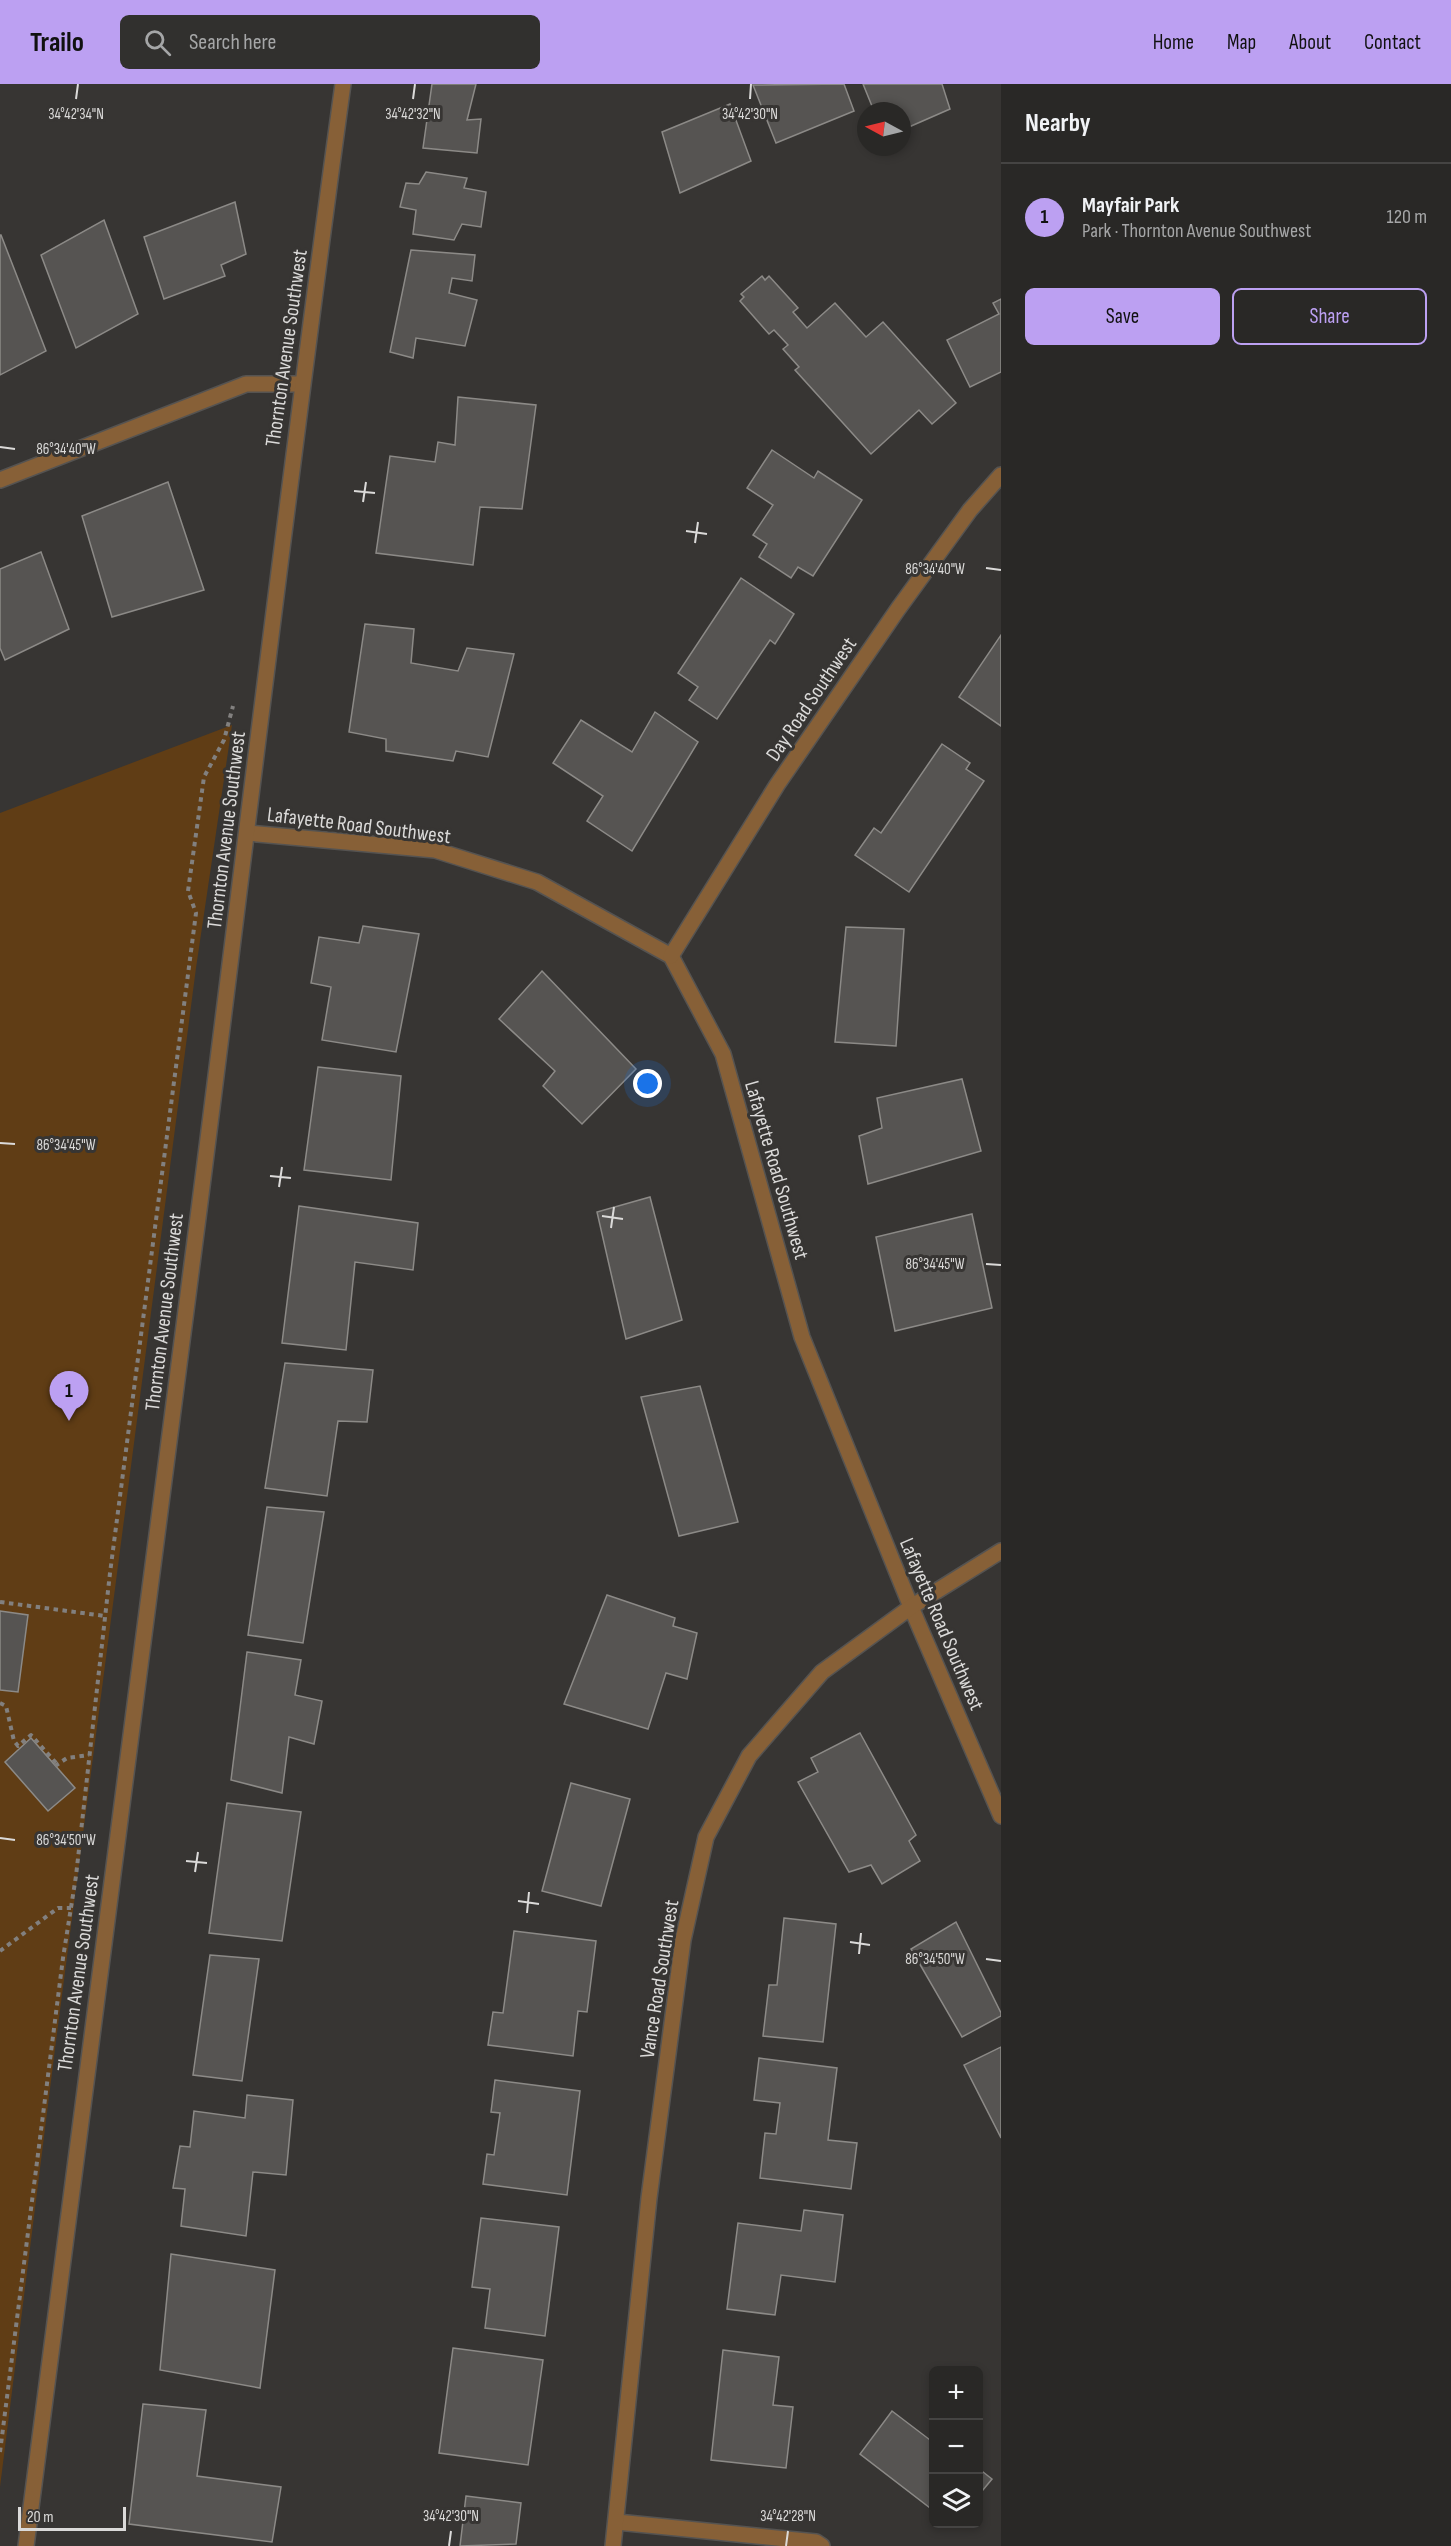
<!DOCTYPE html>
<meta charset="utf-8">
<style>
:root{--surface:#292826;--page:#31302e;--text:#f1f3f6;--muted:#a5a6a7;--line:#454443;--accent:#bca0f2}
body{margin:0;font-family:"Sofia Sans Condensed",sans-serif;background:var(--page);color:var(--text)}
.controls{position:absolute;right:18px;bottom:18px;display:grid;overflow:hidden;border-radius:9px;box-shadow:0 3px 9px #0003}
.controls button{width:54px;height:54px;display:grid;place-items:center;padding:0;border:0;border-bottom:2px solid var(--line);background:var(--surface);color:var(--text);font:30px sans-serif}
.compass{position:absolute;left:857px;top:18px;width:54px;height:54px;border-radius:50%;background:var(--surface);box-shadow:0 3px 9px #0003;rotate:277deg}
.scale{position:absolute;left:18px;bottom:15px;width:108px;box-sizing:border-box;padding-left:6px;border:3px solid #dbdad9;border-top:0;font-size:16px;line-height:21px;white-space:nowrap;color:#dbdad9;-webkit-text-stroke:4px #373533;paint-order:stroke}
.you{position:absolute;left:648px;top:1000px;width:21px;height:21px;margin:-15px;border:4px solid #fff;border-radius:50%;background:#1a73e8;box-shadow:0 0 0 9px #1a73e833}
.badge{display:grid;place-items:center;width:39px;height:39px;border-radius:50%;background:var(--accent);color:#111;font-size:20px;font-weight:700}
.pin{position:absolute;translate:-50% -50px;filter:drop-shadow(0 2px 3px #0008)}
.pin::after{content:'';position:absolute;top:32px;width:21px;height:18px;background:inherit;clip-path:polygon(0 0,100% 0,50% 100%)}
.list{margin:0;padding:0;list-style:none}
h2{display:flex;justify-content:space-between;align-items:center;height:78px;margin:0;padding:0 24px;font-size:26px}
h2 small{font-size:20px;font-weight:400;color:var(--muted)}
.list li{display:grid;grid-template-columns:39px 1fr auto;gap:18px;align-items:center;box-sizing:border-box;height:108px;padding:0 24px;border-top:2px solid var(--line)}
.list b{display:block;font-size:22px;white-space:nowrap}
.list p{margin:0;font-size:20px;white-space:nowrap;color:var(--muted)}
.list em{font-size:20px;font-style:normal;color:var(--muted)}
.actions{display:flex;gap:12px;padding:18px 24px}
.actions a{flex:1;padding:14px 0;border:2px solid var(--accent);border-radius:9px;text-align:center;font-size:21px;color:var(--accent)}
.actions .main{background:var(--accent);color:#111}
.icon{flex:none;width:33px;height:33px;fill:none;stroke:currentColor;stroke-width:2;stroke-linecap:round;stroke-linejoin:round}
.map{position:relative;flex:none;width:1001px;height:2462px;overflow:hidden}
header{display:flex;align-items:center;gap:36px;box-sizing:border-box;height:84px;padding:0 30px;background:var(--accent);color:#111}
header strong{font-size:28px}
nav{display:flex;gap:33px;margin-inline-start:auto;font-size:21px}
.search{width:420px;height:54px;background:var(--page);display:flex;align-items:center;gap:15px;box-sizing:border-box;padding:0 21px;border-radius:9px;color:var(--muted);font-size:22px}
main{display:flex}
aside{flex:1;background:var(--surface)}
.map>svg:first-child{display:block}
</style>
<header>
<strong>Trailo</strong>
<div class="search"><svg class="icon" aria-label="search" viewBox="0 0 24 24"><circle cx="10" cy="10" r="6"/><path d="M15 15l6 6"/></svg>Search here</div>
<nav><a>Home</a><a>Map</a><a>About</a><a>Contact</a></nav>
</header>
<main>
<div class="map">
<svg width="1001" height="2462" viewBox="0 0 1001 2462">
<rect width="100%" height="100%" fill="#373533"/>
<path fill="#603d15" d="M 232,641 L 196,884 L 56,1957 L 0,2403 L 0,729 Z"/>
<g fill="#565452" stroke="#8c8a87" stroke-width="1.5">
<path d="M 432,0 L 476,0 L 467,36 L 481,35 L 477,69 L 423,64 Z"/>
<path d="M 844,0 L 854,27 L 776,59 L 753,1 Z"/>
<path d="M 863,0 L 942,0 L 950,25 L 902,46 L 902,27 L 874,27 Z"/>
<path d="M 730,20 L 751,77 L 680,109 L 662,48 Z"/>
<path d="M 426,88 L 467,94 L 464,104 L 486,108 L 481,143 L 462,140 L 454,156 L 413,150 L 416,126 L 400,123 L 406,99 L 419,100 Z"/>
<path d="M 235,118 L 246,170 L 221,181 L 225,192 L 164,215 L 144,153 Z"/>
<path d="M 104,136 L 138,230 L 76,264 L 41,171 Z"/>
<path d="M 1,151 L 46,267 L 0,291 L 0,151 Z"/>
<path d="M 411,166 L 475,171 L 472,197 L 452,194 L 449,209 L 477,216 L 465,262 L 416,254 L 413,274 L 390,268 Z"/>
<path d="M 762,192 L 765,196 L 769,192 L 798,224 L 793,228 L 807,244 L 835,219 L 866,253 L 883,238 L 956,319 L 932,340 L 919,326 L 871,370 L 795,286 L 799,283 L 783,265 L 788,261 L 774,246 L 769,250 L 740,217 L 744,213 L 741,210 Z"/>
<path d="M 1001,215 L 1001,288 L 970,303 L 947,256 L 999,230 L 993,219 Z"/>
<path d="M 458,313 L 536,321 L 522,425 L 480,423 L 473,481 L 376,469 L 390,372 L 435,378 L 438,358 L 455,361 Z"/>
<path d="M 772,366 L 814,394 L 818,387 L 862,416 L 813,492 L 798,483 L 791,494 L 759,473 L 767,460 L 753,451 L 773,421 L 747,404 Z"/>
<path d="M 168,398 L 204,506 L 112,533 L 82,432 Z"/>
<path d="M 41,468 L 69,545 L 5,576 L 0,564 L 0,485 Z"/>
<path d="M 741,494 L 794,530 L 775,560 L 770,556 L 717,635 L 689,616 L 698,603 L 678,589 Z"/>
<path d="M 365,540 L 414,545 L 411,579 L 458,587 L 467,564 L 514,570 L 488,673 L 456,667 L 453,677 L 386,667 L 386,655 L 349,648 Z"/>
<path d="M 1001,551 L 1001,642 L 959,613 Z"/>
<path d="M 655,628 L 698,658 L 632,767 L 587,737 L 603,712 L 553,679 L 581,636 L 632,668 Z"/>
<path d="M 942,660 L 970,679 L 966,685 L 984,697 L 909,808 L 855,771 L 874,744 L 881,749 Z"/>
<path d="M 363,842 L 419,850 L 396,968 L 322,956 L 331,903 L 311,899 L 319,853 L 359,859 Z"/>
<path d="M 846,843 L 904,845 L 896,962 L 835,958 Z"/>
<path d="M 542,887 L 636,985 L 582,1040 L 543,1002 L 555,987 L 499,935 Z"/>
<path d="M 318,983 L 401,992 L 391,1096 L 304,1086 Z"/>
<path d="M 962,995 L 981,1067 L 868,1100 L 859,1052 L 882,1044 L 877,1014 Z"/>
<path d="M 650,1113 L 682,1236 L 626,1255 L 597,1128 Z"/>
<path d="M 299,1122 L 418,1139 L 413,1186 L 355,1178 L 346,1266 L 282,1259 Z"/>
<path d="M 972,1130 L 992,1224 L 895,1247 L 876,1153 Z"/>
<path d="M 285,1279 L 373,1286 L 367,1338 L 338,1337 L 327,1412 L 265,1404 Z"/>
<path d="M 700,1302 L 738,1438 L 679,1452 L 641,1313 Z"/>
<path d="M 267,1423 L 324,1428 L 303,1559 L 248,1551 Z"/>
<path d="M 607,1511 L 675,1534 L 673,1542 L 697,1549 L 687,1595 L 666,1589 L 648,1645 L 564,1620 Z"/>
<path d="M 0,1527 L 28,1531 L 18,1608 L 0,1606 Z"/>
<path d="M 247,1568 L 301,1576 L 295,1611 L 322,1617 L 314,1660 L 289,1653 L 282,1709 L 231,1696 Z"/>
<path d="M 860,1649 L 916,1751 L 909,1757 L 920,1777 L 882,1800 L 871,1781 L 849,1788 L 798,1698 L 818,1688 L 811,1674 Z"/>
<path d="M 31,1654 L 75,1704 L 48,1727 L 5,1678 Z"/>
<path d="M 571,1699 L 630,1715 L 601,1822 L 542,1807 Z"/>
<path d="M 227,1719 L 301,1728 L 282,1857 L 209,1849 Z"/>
<path d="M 784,1834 L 836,1840 L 823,1958 L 763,1952 L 769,1901 L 777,1901 Z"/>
<path d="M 956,1838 L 1001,1929 L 1001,1932 L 962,1953 L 911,1865 Z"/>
<path d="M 514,1847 L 596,1857 L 587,1928 L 578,1927 L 573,1972 L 488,1961 L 493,1928 L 503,1929 Z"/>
<path d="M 210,1871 L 259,1875 L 242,1997 L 193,1991 Z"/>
<path d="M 1001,1963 L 1001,2054 L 964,1981 Z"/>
<path d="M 759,1974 L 837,1984 L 828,2056 L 857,2059 L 851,2105 L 760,2094 L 765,2049 L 776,2050 L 780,2019 L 754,2016 Z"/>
<path d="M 495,1996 L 580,2007 L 567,2111 L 483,2100 L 487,2070 L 494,2071 L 500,2029 L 491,2028 Z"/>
<path d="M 247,2011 L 293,2016 L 286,2091 L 253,2088 L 246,2152 L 181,2142 L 185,2105 L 173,2104 L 180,2062 L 190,2063 L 194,2027 L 245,2034 Z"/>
<path d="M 804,2126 L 843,2131 L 835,2198 L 781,2191 L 775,2231 L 727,2225 L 738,2139 L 801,2147 Z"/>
<path d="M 481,2134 L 559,2143 L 545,2252 L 485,2244 L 490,2205 L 472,2203 Z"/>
<path d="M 171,2170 L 275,2186 L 260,2304 L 160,2286 Z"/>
<path d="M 453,2264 L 543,2276 L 528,2381 L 439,2369 Z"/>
<path d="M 723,2266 L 779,2273 L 773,2321 L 793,2323 L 786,2384 L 711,2376 Z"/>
<path d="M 143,2320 L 206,2326 L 197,2392 L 281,2403 L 272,2458 L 129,2440 Z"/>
<path d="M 892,2327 L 934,2359 L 934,2427 L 860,2370 Z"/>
<path d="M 978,2384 L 992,2395 L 978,2412 Z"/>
<path d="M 466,2412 L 521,2419 L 516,2460 L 460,2462 Z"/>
</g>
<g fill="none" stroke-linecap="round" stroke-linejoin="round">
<g stroke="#555351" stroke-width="18">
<g id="street">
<path d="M 0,396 L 246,300 L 301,300"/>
<path d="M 247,749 L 435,766 L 537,798 L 671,872 L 723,970 L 802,1253 L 911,1523 L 1001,1732"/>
<path d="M 671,872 L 777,701 L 898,525 L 970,426 L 1001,391"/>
<path d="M 617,2438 L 816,2458 L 822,2462"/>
<path d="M 26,2462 C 81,2016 141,1571 199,1126 C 247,751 291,375 343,0"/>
<path d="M 613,2462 L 649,2114 L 683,1856 L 706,1753 L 749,1672 L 822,1588 L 911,1523 L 1001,1467"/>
</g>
</g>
<g stroke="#82807f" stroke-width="4" stroke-dasharray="4.5 4.5" stroke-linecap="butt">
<path d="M 0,1518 L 105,1532"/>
<path d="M 0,1619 L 6,1622 L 14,1657 L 18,1662 L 31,1651 L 57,1680"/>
<path d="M 55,1682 L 67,1674 L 89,1671"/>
<path d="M 0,1867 L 58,1824 L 71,1824"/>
<path d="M 0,2368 L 63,1874 L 76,1792 L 110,1489 L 196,829 L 188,807 L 204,693 L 224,656 L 233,622"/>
</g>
<use href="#street" stroke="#876037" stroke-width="15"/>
</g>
<path fill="none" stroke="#dbdad9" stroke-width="2" d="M 76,15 L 78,0M 413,15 L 415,0M 750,15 L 751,0M 0,363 L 15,365M 354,407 L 375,409M 363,418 L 366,398M 686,447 L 707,450M 695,459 L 698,438M 986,484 L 1001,486M 0,1059 L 15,1060M 270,1092 L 291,1094M 279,1103 L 282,1083M 602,1132 L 623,1135M 611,1144 L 614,1123M 986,1180 L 1001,1181M 0,1754 L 15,1756M 186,1777 L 207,1779M 195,1788 L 198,1768M 518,1817 L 539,1820M 527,1829 L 529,1808M 850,1858 L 870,1861M 859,1870 L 861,1849M 986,1875 L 1001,1877M 449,2462 L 451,2447M 786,2462 L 788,2447"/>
<g text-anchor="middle" stroke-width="6" stroke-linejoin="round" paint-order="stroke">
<g font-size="21" fill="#dbdad9" stroke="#373533">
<text transform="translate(286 264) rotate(-82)" y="7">Thornton Avenue Southwest</text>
<text transform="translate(811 615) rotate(-56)" y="7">Day Road Southwest</text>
<text transform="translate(359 741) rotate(7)" y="7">Lafayette Road Southwest</text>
<text transform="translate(226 746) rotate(-83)" y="7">Thornton Avenue Southwest</text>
<text transform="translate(777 1086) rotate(74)" y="7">Lafayette Road Southwest</text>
<text transform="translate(164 1228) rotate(-83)" y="7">Thornton Avenue Southwest</text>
<text transform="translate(942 1540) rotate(67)" y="7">Lafayette Road Southwest</text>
<text transform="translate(78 1889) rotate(-82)" y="7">Thornton Avenue Southwest</text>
<text transform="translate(659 1895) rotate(-81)" y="7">Vance Road Southwest</text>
</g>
</g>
<g font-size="15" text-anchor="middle" fill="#dbdad9" stroke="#373533" stroke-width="6" stroke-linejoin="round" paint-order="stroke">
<text x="76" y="35">34°42'34"N</text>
<text x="413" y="35">34°42'32"N</text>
<text x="750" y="35">34°42'30"N</text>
<text x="66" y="370">86°34'40"W</text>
<text x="935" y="490">86°34'40"W</text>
<text x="66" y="1066">86°34'45"W</text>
<text x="935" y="1185">86°34'45"W</text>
<text x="66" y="1761">86°34'50"W</text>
<text x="935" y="1880">86°34'50"W</text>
<text x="451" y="2437">34°42'30"N</text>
<text x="788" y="2437">34°42'28"N</text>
</g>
</svg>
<div class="controls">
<button>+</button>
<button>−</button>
<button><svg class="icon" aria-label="layers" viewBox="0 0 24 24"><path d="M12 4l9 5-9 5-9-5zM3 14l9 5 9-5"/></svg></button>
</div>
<svg class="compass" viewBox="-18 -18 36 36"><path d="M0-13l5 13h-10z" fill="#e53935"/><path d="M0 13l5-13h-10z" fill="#a5a6a7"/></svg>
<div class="scale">20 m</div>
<div class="you"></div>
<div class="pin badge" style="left:69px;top:1337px">1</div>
</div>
<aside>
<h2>Nearby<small></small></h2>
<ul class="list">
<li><span class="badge">1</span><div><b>Mayfair Park</b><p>Park · Thornton Avenue Southwest</p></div><em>120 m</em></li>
</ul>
<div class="actions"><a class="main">Save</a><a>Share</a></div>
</aside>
</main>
